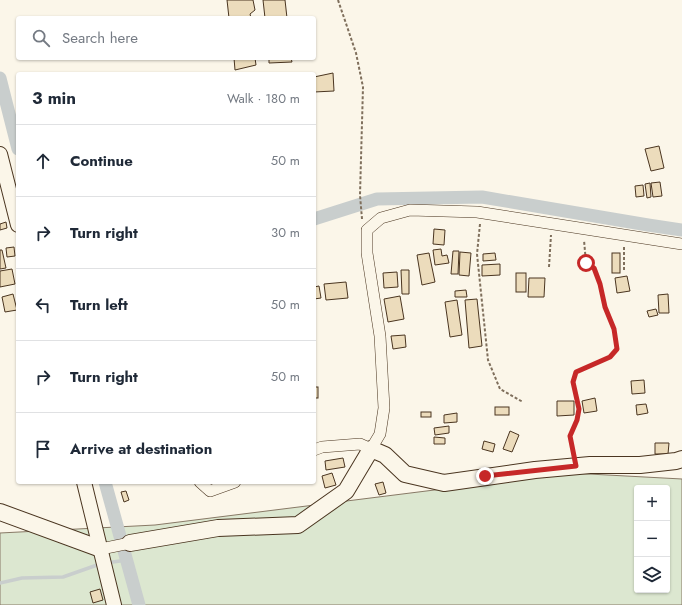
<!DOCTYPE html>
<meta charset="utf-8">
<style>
:root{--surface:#fff;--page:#f6f6f7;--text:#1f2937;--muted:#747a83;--line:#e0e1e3}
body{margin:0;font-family:Jost,sans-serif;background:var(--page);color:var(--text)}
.controls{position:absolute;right:12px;bottom:12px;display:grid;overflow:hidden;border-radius:4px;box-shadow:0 1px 3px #0004}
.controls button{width:36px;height:36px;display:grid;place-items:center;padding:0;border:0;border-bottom:1px solid var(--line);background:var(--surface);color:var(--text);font:20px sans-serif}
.stop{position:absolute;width:12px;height:12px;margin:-9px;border:3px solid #c62828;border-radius:50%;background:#fff}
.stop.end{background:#c62828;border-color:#fff;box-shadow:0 1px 4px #0008}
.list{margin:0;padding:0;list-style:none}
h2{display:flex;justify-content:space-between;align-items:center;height:52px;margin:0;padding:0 16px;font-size:17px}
h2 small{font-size:13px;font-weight:400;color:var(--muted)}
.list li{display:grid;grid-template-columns:26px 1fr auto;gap:12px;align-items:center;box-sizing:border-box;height:72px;padding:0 16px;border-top:1px solid var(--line)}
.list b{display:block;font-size:15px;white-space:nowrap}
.list em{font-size:13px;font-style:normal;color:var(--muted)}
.icon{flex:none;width:22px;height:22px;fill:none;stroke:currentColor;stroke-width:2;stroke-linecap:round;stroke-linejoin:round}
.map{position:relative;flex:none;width:682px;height:605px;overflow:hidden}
.search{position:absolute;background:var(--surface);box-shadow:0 1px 3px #0004;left:16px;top:16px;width:300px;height:44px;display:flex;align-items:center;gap:10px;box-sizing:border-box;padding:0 14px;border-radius:4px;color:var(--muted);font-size:15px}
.panel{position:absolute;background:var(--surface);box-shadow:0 1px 3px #0004;left:16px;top:72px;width:300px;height:412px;border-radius:4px}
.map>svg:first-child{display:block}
</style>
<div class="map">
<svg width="682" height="605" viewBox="0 0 682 605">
<rect width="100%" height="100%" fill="#fbf6e9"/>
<path fill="#dce7d0" stroke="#887966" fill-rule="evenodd" d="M 570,473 L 682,479 L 682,605 L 0,605 L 0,533 L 155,525 ZM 637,488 L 667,488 L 667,590 L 637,590 Z"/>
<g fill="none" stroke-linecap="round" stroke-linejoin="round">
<g stroke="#c9cecd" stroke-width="3.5">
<path d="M 106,563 L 127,560"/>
<path d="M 0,583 L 22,578 L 63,577 L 100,564"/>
</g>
<g stroke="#c9cecd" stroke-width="13">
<path d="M 0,78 L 18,149"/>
<path d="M 314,219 L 377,199 L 482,197 L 648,225 L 682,230"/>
<path d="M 105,482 L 139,605"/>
</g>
</g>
<g fill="#ecdcbc" stroke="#4a3520">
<path d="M 227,0 L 253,0 L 255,10 L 250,14 L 251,18 L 229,18 Z"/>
<path d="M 263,0 L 285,0 L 287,18 L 265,18 Z"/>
<path d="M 234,58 L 255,58 L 256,65 L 235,70 Z"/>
<path d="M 269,58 L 291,58 L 292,62 L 269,63 Z"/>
<path d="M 333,73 L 334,91 L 314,92 L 314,77 Z"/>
<path d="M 659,146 L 664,168 L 651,171 L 645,149 Z"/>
<path d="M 660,182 L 662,196 L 653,197 L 651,183 Z"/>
<path d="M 650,183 L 651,197 L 647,198 L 645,184 Z"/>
<path d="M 643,185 L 644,196 L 636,197 L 635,186 Z"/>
<path d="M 6,222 L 7,228 L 0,230 L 0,224 Z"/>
<path d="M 434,229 L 445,230 L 444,245 L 433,244 Z"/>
<path d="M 14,247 L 15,256 L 7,257 L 6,248 Z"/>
<path d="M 441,249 L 442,256 L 447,255 L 449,263 L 435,265 L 433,250 Z"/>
<path d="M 0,250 L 2,250 L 6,268 L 0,269 Z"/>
<path d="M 453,251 L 459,251 L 458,274 L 451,274 Z"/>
<path d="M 460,252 L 471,253 L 469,276 L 459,275 Z"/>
<path d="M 429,253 L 435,282 L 422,285 L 417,255 Z"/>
<path d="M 495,253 L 496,260 L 483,261 L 483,254 Z"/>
<rect x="612" y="253" width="8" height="20"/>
<path d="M 500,264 L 500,275 L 482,276 L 482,265 Z"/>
<path d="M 12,269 L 15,284 L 0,287 L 0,271 Z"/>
<path d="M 401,270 L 409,270 L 409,294 L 402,294 Z"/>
<path d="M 397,272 L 398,287 L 384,288 L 383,273 Z"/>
<rect x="516" y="273" width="10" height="19"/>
<path d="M 627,276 L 630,291 L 617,293 L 615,278 Z"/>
<path d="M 529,278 L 545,278 L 544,297 L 528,297 Z"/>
<path d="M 346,282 L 348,298 L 326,300 L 324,284 Z"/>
<path d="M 319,286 L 321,298 L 314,299 L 314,287 Z"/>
<path d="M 466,290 L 467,297 L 455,297 L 455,291 Z"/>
<path d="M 13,294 L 17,310 L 5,312 L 2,297 Z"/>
<path d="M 668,294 L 669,313 L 659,313 L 658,295 Z"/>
<path d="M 400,296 L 404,319 L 388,322 L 384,299 Z"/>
<path d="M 477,299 L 482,346 L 469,348 L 465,300 Z"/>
<path d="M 457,300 L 462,335 L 450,337 L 445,302 Z"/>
<path d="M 656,309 L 658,315 L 649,317 L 647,311 Z"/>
<path d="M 405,335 L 406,347 L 393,349 L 391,336 Z"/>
<path d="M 644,380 L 645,393 L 632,394 L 631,381 Z"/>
<rect x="314" y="387" width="4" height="11"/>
<path d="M 595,398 L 597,411 L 584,413 L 582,401 Z"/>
<path d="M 557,401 L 574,401 L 574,415 L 557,416 Z"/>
<path d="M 646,404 L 648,413 L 637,415 L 636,405 Z"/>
<rect x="495" y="407" width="14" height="8"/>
<rect x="421" y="412" width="10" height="5"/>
<path d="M 457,413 L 457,422 L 444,423 L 444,415 Z"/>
<path d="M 449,426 L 449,433 L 435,435 L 434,428 Z"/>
<path d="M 510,431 L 519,435 L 512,452 L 503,449 Z"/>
<path d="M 434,437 L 445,438 L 445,444 L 434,444 Z"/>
<path d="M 484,441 L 495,444 L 493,452 L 482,449 Z"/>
<path d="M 655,443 L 669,443 L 668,454 L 655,454 Z"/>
<path d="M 343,458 L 345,467 L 326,470 L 325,461 Z"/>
<path d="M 332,473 L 336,485 L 325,488 L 322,476 Z"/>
<path d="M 383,482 L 386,493 L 379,495 L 375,484 Z"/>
<path d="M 126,491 L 129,500 L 124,502 L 121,492 Z"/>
<path d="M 100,589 L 103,600 L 93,603 L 90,592 Z"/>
</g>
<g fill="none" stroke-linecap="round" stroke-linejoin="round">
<g stroke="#4a3520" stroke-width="12">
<g id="minor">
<path d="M 314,450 L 322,447 L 360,444 L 371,449 L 380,434 L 384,408 L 380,336 L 367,253 L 367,230 L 381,218 L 410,210 L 477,212 L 682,244"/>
<path d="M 200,482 L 210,491 L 235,482"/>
<path d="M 101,549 L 130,543"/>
</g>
</g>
<g stroke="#4a3520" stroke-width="16">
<g id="tertiary">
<path d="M 0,154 L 18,225"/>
<path d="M 84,482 L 114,605"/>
</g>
</g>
<g stroke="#4a3520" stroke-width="18">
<g id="secondary">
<path d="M 0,512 L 101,549"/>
<path d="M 130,543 L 218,528 L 298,525 L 346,491 L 371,449 L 385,455 L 405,474 L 444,483 L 535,470 L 590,465 L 640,465 L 676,461 L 682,459"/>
</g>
</g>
<g stroke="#7f6f5c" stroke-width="2" stroke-dasharray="3 2" stroke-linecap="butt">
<path d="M 338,0 L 356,53 L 363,87 L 360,195 L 362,219"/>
<path d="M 480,224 L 477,254 L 488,360 L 500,389 L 523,402"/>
<path d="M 549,267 L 551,235"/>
<path d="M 624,270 L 624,246"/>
<path d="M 573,454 L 570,436 L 577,420 L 579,409 L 573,382 L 576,372 L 610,357 L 617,349 L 614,329 L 605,307 L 600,284 L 594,268 L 586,263 L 584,240"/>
</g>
<use href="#minor" stroke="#fbf6e9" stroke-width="11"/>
<use href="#tertiary" stroke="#fbf6e9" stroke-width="14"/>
<use href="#secondary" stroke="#fbf6e9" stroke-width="16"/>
</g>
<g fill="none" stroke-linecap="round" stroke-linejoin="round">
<path stroke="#c62828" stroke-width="5" d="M 485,476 L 576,466 L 570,436 L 577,420 L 579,409 L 573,382 L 576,372 L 610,357 L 617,349 L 614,329 L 605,307 L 600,284 L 594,268 L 586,263"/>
</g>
</svg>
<div class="controls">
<button>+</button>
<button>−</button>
<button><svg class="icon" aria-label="layers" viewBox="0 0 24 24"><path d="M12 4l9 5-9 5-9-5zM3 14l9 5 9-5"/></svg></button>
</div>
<div class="stop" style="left:586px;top:263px"></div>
<div class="stop end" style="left:485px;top:476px"></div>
<div class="search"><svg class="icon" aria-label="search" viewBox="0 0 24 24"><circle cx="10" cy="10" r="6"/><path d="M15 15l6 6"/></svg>Search here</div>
<section class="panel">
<h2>3 min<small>Walk · 180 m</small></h2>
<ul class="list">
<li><svg class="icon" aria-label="ahead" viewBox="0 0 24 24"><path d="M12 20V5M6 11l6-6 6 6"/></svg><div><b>Continue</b></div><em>50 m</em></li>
<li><svg class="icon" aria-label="right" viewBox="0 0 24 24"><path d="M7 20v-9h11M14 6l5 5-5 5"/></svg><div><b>Turn right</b></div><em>30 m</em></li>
<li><svg class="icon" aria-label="left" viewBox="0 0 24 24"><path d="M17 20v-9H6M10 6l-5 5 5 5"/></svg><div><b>Turn left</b></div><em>50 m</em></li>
<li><svg class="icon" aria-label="right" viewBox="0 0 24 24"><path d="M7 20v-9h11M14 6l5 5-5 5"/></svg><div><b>Turn right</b></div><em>50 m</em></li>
<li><svg class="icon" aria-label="arrive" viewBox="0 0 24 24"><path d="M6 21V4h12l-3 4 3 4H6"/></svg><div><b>Arrive at destination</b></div></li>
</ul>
</section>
</div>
